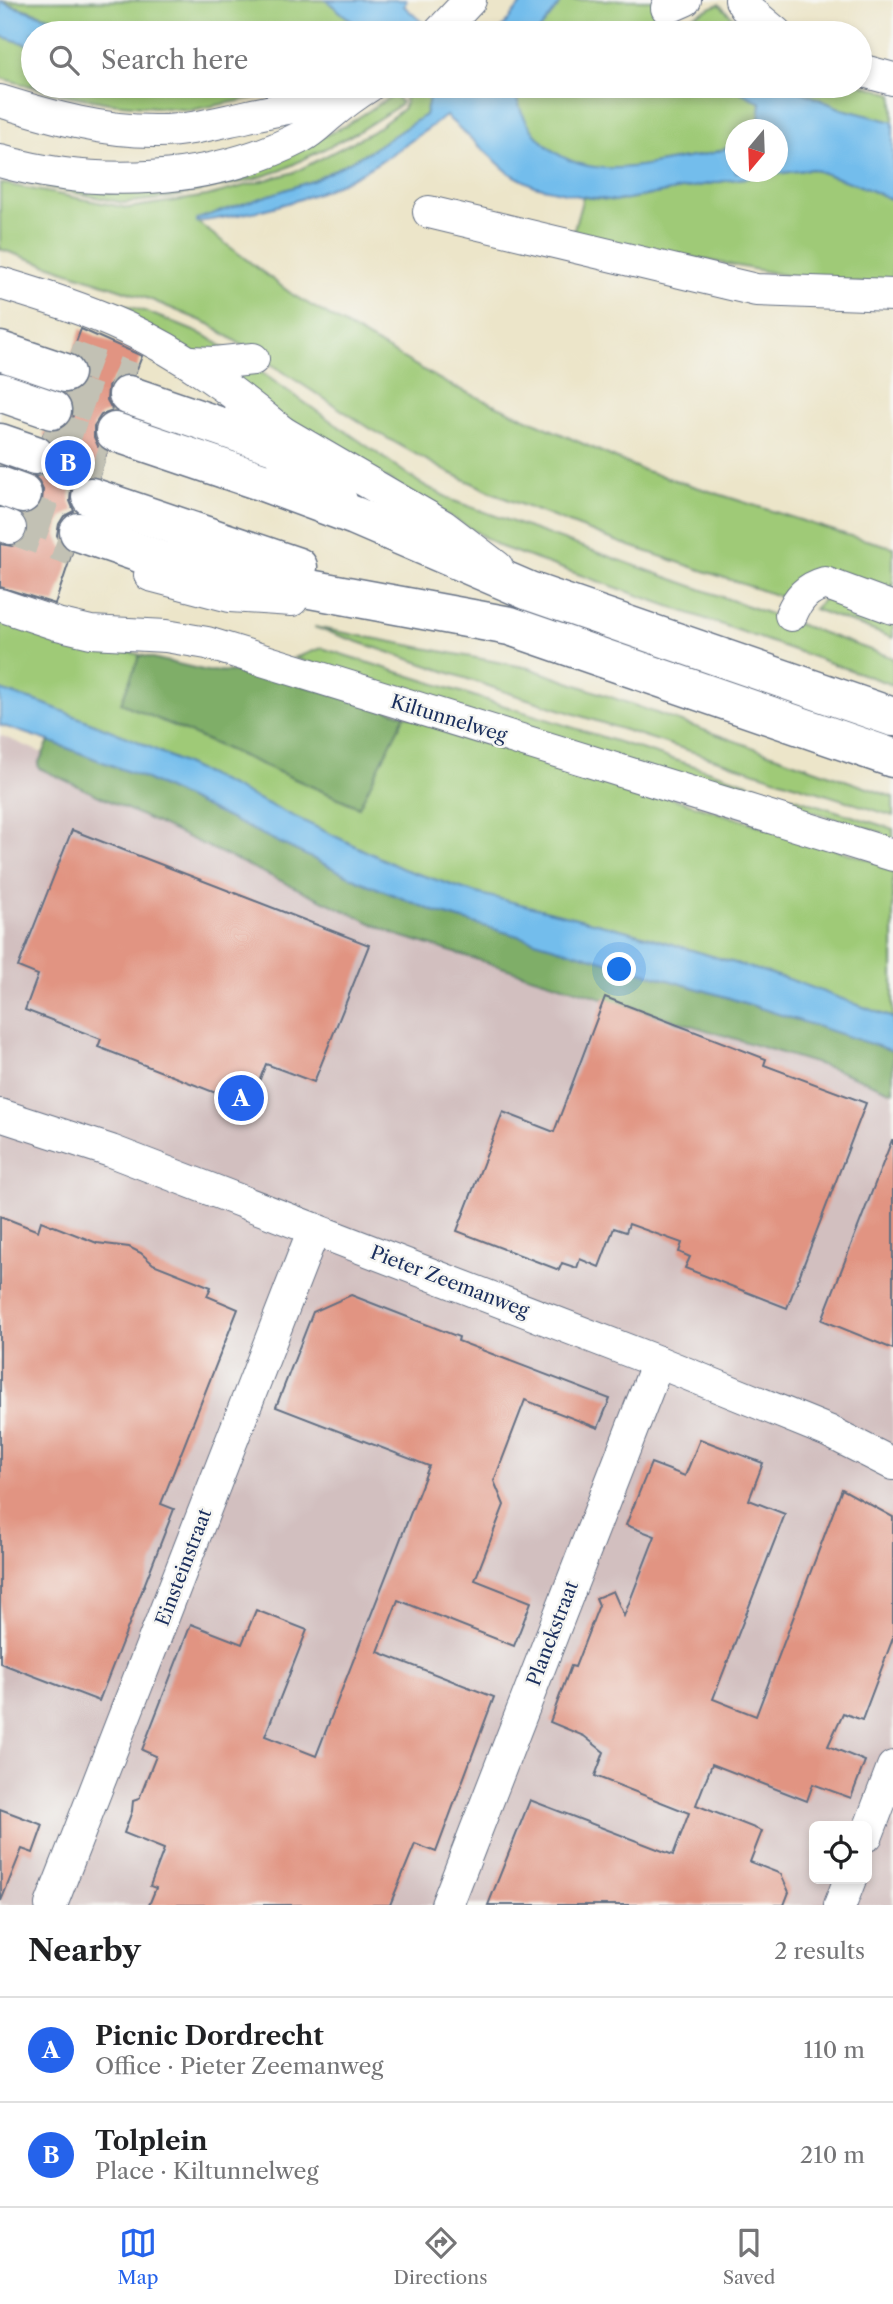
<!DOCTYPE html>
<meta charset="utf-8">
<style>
:root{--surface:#fff;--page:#f2f2f2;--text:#202124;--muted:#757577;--line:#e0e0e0;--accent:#2563eb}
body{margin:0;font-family:"Libre Caslon Text",serif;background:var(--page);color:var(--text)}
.controls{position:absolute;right:21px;bottom:21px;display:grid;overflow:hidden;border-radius:10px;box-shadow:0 4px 10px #0003}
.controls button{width:63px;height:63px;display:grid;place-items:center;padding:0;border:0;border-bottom:2px solid var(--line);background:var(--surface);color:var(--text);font:35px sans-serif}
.compass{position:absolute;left:725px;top:119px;width:63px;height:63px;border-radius:50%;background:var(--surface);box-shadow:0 4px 10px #0003;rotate:199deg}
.you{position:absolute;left:620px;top:970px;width:24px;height:24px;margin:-18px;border:5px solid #fff;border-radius:50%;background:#1a73e8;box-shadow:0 0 0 10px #1a73e833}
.badge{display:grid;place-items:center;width:46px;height:46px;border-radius:50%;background:var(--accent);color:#fff;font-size:23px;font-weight:700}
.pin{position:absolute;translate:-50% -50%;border:4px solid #fff;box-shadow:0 2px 7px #0006}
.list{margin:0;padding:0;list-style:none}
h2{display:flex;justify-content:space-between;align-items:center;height:91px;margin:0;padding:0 28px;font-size:30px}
h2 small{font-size:23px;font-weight:400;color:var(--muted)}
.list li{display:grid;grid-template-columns:46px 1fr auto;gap:21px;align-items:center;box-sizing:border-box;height:105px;padding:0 28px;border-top:2px solid var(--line)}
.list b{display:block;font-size:26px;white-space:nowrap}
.list p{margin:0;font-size:23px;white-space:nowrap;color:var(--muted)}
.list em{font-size:23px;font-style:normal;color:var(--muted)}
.icon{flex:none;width:38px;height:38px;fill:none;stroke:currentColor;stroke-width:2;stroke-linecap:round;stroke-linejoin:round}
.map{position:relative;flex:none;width:893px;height:1905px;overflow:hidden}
.search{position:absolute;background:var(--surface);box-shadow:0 4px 10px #0003;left:21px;right:21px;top:21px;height:77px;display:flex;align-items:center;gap:18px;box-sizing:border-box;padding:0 24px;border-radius:38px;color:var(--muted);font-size:26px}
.sheet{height:301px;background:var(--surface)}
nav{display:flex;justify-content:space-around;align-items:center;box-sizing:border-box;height:98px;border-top:2px solid var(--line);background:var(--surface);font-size:19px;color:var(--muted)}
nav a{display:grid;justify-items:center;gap:4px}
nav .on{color:var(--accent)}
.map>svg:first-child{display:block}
</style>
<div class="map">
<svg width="893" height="1905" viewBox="0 0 893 1905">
<rect width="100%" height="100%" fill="#f6f6f2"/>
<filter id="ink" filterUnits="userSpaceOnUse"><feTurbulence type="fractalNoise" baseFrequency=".0143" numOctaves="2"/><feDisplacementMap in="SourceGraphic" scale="14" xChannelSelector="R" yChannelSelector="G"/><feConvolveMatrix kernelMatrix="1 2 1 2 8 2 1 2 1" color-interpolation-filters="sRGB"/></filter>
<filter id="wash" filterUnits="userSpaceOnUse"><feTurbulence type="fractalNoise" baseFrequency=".00686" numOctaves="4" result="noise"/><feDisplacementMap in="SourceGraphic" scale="28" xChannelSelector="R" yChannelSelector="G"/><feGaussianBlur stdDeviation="1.57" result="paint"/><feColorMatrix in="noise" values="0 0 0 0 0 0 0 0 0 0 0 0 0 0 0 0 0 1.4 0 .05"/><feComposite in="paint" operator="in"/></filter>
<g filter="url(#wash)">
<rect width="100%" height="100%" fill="#ece5c9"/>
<path fill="#d2bfbf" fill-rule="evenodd" d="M 0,735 L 419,913 L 893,1058 L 893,1905 L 0,1905 ZM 814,1826 L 867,1826 L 867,1879 L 814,1879 Z"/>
<g fill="#9fca77" stroke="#5d7c6a" stroke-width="2">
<path d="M 326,0 L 366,33 L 288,33 L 284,27 L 256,33 L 98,33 L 0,1 Z"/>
<path d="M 563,0 L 658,0 L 672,25 L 719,4 L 749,33 L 537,33 Z"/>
<path d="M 0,36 L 33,46 L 33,86 L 299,86 L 280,93 L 191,110 L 109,103 L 52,92 L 0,78 Z"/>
<path d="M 860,84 L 893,94 L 893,122 L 842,109 L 759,121 L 755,129 L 736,130 L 735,143 C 718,155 695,156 674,160 C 652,164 627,169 605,169 C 572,169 536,147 522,117 C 518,107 516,97 514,86 Z"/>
<path d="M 422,86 C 432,94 428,104 425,115 L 370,151 L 315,180 L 198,219 L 197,222 L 293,295 L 448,384 L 640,469 L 847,535 L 893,547 L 893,597 L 797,589 L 781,597 L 621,543 L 509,500 L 446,471 L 371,429 L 209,324 L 149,299 L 0,249 L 0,183 L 128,208 L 207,196 L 295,172 L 372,132 L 403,109 L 406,102 L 404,99 Z"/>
<path d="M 398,92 L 400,95 L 397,98 L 401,102 L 400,105 L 356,133 L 282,170 L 251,180 L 166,198 L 124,203 L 0,177 L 0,175 L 283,155 L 345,126 Z"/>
<path d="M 812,169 L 858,185 L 893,200 L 893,286 L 800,278 L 607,241 L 573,233 L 583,197 L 617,201 L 730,180 Z"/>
<path d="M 99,297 L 147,312 L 206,336 L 255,368 L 420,483 L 454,501 L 893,658 L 893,685 L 501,547 L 224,381 Z"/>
<path d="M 825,598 L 893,621 L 893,638 L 814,609 Z"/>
<path d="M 0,618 L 49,628 L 140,655 L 121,703 L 358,807 L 405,715 L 893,867 L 893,1018 L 791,980 L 632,932 L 476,893 L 403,869 L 137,741 L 42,703 L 0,690 Z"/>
<path d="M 314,627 L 529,668 L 893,797 L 893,816 L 512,694 Z"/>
<path d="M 322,648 L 893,829 L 893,843 L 888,841 L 883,833 L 774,800 L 766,805 L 294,658 Z"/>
</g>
<g fill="#7fae68" stroke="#4d6e63" stroke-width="2">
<path d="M 140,655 L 207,671 L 257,672 L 405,715 L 359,807 L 121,703 Z"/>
<path d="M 49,741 L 142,777 L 362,882 L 436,912 L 723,996 L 893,1051 L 893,1092 L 837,1070 L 397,935 L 39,768 L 38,764 Z"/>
</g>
<g fill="#73bdec" stroke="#4776a5" stroke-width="2">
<path d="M 326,0 L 407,0 L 404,6 L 434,33 L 366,33 Z"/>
<path d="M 524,0 L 563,0 L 537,33 L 498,33 Z"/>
<path d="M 0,1 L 9,5 L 98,33 L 33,33 L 33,46 L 0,36 Z"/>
<path d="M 422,86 L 514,86 C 517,105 523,119 535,134 C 573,179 622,170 674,160 C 695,156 718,155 735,143 L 736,172 L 778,172 L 778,130 L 755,129 L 759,121 L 761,103 L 730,86 L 788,86 L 842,109 L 893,122 L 893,200 L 858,185 L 812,169 L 730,180 L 617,201 L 579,196 L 534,186 L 509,173 L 446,116 C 413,139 382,163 347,180 C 299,204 249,214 197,222 L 197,219 L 315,180 L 370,151 L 425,115 C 428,105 432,94 422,86 Z"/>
<path d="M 0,690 L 42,703 L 137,741 L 403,869 L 476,893 L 632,932 L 791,980 L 893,1018 L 893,1051 L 723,996 L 436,912 L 362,882 L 142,777 L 49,741 L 0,725 Z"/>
</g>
<g id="blocks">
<g fill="#e19482">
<path d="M 81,329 L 142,356 L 135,374 L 123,374 L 114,378 L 108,387 L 107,400 L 113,411 L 101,415 L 94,426 L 94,437 L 98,446 L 107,452 L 99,476 L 86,476 L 77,480 L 71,489 L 70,501 L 74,511 L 64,516 L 59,524 L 57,535 L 62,546 L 72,553 L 55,604 L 0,587 L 0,544 L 12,546 L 22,542 L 27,535 L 28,526 L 23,515 L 35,511 L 42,502 L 43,490 L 39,481 L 34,476 L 40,476 L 50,471 L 55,463 L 57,451 L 52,441 L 43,435 L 45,431 L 57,431 L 67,426 L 73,416 L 74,407 L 67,394 L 79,390 L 86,379 L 87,369 L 82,359 L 72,353 Z"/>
<path d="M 72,830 L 369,945 L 314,1082 L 266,1064 L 249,1106 L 98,1047 L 101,1039 L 25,1010 L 38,975 L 18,967 Z"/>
<path d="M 605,997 L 766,1059 L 764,1065 L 866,1103 L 787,1308 L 685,1268 L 690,1257 L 679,1252 L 682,1243 L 629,1224 L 626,1232 L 614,1228 L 599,1267 L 580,1259 L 577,1268 L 562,1263 L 559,1270 L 457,1231 L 503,1112 L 554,1132 Z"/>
<path d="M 892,1140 L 893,1140 L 893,1349 L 822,1320 Z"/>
<path d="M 0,1216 L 38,1231 L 41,1221 L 97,1243 L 129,1247 L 141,1253 L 153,1264 L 211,1287 L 207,1296 L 238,1309 L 161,1504 L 174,1509 L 99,1701 L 0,1663 Z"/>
<path d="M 351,1295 L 459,1337 L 458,1341 L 610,1399 L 598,1428 L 525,1400 L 494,1481 L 504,1505 L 475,1580 L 531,1602 L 514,1646 L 398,1600 L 378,1652 L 494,1697 L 436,1852 L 415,1844 L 390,1905 L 149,1905 L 156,1888 L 150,1886 L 164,1849 L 124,1833 L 132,1811 L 133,1801 L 139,1799 L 156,1756 L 142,1750 L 191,1624 L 242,1644 L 256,1610 L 307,1630 L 265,1736 L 316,1756 L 429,1466 L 276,1407 L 313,1312 Z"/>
<path d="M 700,1439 L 763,1463 L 749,1500 L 785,1514 L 713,1699 L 756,1716 L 842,1489 L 893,1517 L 893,1638 L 862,1720 L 843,1713 L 828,1746 L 865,1761 L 851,1798 L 813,1784 L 807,1801 L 712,1764 L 696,1805 L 762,1831 L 750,1862 L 781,1874 L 789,1892 L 784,1905 L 488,1905 L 530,1800 L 673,1855 L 689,1813 L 595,1776 L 604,1752 L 584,1736 L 550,1722 L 571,1666 L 575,1667 L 599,1605 L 596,1598 L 613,1591 L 624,1616 L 655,1536 L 626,1525 L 651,1463 L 685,1476 Z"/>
<path d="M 0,1809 L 43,1825 L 33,1853 L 22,1849 L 1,1901 Z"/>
</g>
</g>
</g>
<g filter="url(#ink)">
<use href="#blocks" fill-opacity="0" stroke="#646f83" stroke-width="2"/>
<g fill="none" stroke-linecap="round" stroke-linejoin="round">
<g stroke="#c2c1b4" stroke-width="32" stroke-dasharray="32 16" stroke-linecap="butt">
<path d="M 69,356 L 133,379"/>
<path d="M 10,528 L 73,550"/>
</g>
<g stroke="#c2c1b4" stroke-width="38" stroke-dasharray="38 19" stroke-linecap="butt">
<path d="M 59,390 L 122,413"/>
<path d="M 45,428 L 108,450"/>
<path d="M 35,455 L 99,478"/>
<path d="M 16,510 L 79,532"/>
</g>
<g stroke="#646f83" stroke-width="34">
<g id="minor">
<path d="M 741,0 L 745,7 L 776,33"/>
<path d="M 667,8 L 685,0"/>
<path d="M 439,33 L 470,0"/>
<path d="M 860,70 L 893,79"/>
<path d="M 0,101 C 52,117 104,132 159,131 C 187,131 216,123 244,117 C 279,109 314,103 350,97"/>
<path d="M 0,161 C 97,188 211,184 301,137 C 311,132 319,124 327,117 C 340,106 354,95 369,86"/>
<path d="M 429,212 L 756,290 L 893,295"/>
<path d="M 0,283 C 43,296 85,309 126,328 C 183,354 234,392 282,432"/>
<path d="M 189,362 L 214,363 L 253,359"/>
<path d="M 270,428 L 282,432 L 443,526 L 497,567"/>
<path d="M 0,524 L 10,528"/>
<path d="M 150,575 L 230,596 L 292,600"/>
<path d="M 0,605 L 57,624 L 91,632 L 166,636 L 207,643 L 893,855"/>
<path d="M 791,615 C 798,598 807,588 825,583 L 893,608"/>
<path d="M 0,1115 L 111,1151 L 658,1362 L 828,1431 L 893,1464"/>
<path d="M 867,1835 L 893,1767"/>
<path d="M 51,1905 L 314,1229"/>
<path d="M 447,1905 L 658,1362"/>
<path d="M 840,1905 L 850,1879"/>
</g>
</g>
<g stroke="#646f83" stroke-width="41">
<g id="major">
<path d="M 0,351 L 65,373"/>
<path d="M 0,392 L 52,410"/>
<path d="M 128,395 L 277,446 L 338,501"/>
<path d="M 115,432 L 263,482 L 355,516 L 529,591 L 893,717"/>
<path d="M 0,443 L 35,455"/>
<path d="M 0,486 L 22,494"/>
<path d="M 91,497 L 298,567"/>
<path d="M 79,532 L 160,560 L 212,571 L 510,626 L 893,758"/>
</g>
</g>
<use href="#minor" stroke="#fff" stroke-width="32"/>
<use href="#major" stroke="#fff" stroke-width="38"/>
</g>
</g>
<g text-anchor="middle" stroke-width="5" stroke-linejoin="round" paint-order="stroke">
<g font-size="19" fill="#1b2f5e" stroke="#f6f6f2">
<text transform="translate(449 718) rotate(17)" y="7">Kiltunnelweg</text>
<text transform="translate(450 1281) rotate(21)" y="7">Pieter Zeemanweg</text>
<text transform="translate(183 1567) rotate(-69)" y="7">Einsteinstraat</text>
<text transform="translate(552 1633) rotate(-69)" y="7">Planckstraat</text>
</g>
</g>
</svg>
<div class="controls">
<button><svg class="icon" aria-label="locate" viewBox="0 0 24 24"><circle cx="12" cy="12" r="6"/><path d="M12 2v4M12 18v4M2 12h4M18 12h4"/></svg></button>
</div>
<svg class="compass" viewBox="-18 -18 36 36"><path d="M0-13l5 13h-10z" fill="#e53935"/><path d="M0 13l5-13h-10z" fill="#757577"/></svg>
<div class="you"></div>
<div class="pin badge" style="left:241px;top:1098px">A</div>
<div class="pin badge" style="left:68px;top:463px">B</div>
<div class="search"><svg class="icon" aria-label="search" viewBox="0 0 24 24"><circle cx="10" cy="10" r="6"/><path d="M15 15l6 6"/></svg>Search here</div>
</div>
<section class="sheet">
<h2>Nearby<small>2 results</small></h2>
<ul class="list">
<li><span class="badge">A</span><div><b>Picnic Dordrecht</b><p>Office · Pieter Zeemanweg</p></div><em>110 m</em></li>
<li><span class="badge">B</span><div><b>Tolplein</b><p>Place · Kiltunnelweg</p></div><em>210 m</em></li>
</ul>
</section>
<nav>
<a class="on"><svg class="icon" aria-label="map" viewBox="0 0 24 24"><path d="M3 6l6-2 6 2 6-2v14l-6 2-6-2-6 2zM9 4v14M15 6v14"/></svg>Map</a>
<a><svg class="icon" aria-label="directions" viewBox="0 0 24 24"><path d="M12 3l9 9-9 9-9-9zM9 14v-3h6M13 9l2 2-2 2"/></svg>Directions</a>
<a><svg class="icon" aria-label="saved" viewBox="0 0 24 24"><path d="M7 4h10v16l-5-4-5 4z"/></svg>Saved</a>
</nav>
